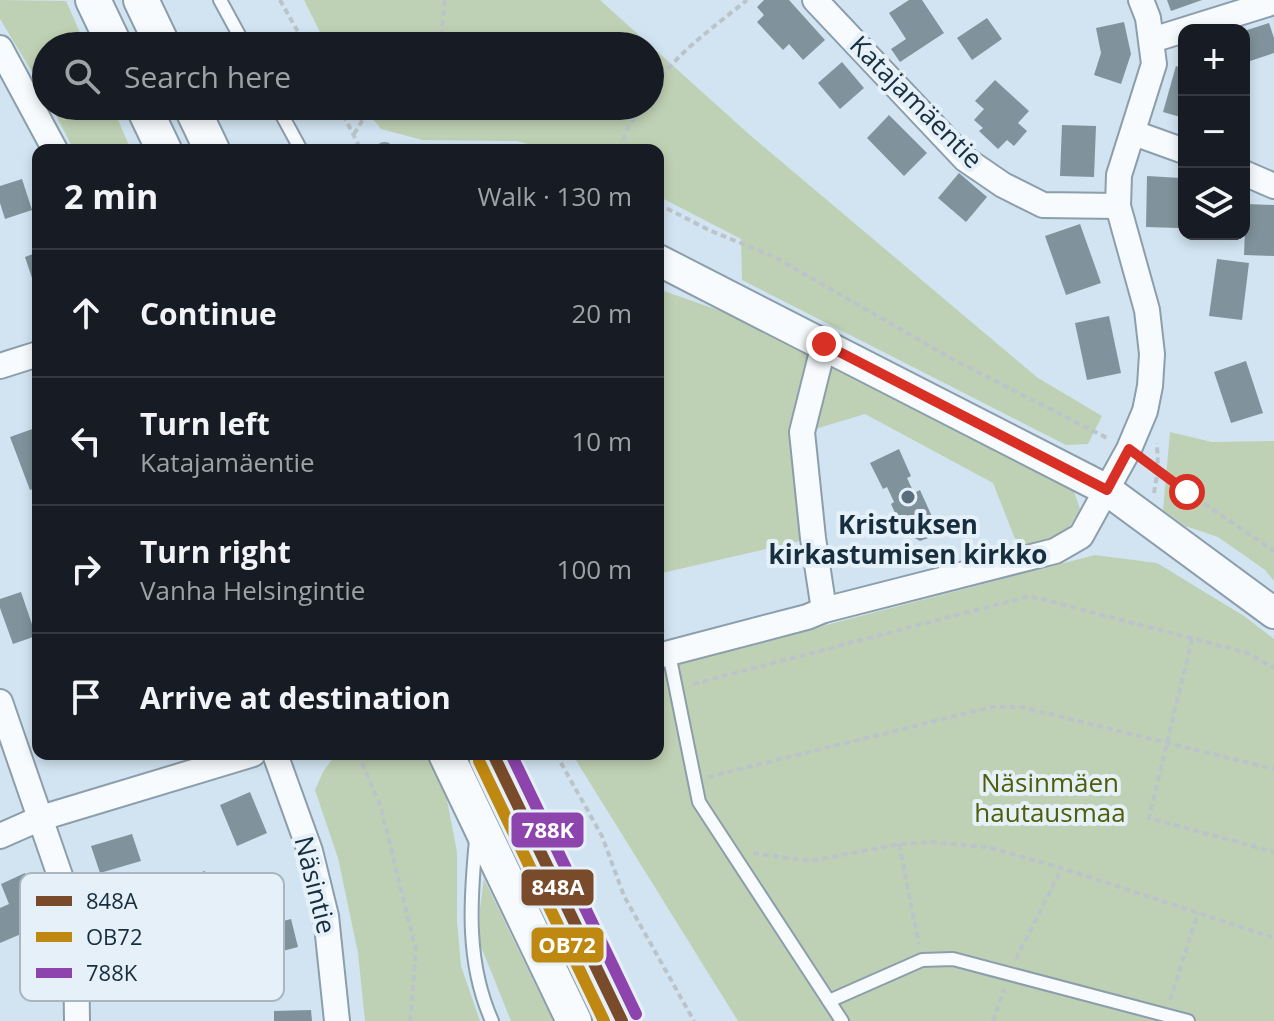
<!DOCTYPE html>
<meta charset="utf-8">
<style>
:root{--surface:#171b24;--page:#20242c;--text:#f1f3f6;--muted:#9ea1a6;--line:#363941}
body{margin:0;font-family:"Open Sans",sans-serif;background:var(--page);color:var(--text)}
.controls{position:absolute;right:24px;top:24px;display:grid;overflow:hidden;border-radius:16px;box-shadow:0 4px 12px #0003}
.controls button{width:72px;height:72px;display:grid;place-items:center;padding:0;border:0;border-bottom:2px solid var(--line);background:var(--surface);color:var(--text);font:40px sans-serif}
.stop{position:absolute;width:24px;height:24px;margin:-18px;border:6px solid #d93025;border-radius:50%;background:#fff}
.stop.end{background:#d93025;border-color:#fff;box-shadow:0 2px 8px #0008}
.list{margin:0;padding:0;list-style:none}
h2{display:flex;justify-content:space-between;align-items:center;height:104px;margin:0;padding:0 32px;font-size:34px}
h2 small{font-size:26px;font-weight:400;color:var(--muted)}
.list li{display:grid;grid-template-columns:52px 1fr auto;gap:24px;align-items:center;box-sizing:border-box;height:128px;padding:0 32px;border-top:2px solid var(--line)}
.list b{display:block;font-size:30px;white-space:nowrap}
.list p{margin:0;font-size:26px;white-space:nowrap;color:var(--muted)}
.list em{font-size:26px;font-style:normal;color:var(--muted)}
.icon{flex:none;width:44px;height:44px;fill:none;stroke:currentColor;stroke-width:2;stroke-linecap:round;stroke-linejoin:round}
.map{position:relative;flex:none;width:1274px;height:1021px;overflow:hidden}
.search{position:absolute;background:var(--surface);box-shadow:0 4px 12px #0003;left:32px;top:32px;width:632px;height:88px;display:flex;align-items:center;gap:20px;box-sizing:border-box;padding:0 28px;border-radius:44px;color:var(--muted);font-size:30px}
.panel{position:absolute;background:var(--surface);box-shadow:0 4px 12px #0003;left:32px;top:144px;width:632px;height:616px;border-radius:16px}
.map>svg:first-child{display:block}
</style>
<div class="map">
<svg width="1274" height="1021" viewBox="0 0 1274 1021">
<rect width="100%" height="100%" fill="#d2e4f2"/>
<g fill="#bfd1b4">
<path d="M 0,0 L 66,1 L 86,46 L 46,46 L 46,95 L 0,19 Z"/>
<path d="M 304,0 L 600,0 L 751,136 L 1038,378 L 1102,416 L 1088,444 L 1066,445 L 742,280 L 741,239 L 658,196 L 658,150 L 550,150 L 517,141 L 422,140 L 381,129 L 363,106 L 650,106 L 650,46 L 327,46 Z"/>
<path d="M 51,106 L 112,106 L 131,150 L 74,150 Z"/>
<path d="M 658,289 L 781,332 L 1073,489 L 1080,509 L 1055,551 L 1023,559 L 993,483 L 865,414 L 802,433 L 813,538 L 658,574 Z"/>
<path d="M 1170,432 L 1212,442 L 1274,441 L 1274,581 L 1265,570 L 1218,537 L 1185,526 L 1163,510 Z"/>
<path d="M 1095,555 L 1157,563 L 1244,616 L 1274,639 L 1274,1021 L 738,1021 L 572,754 L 658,754 L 658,669 Z"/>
<path d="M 336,754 L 427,754 L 446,795 L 457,852 L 457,921 L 461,966 L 480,1021 L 365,1021 L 358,953 L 338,858 L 315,790 L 323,772 Z"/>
<path d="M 484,879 L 553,1021 L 511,1021 L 480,944 L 480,908 Z"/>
</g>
<g fill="#80929b">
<path d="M 764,0 L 789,0 L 825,40 L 803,60 L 789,44 L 783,50 L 757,22 L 764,15 L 757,7 Z"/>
<path d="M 909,0 L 922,0 L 944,33 L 900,62 L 891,49 L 906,39 L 889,13 Z"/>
<path d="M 1167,0 L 1202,0 L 1171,11 Z"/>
<path d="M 987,18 L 1002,39 L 972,60 L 957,38 Z"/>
<path d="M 1124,22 L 1131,54 L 1121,84 L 1094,75 L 1101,53 L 1096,28 Z"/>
<path d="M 1269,23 L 1274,38 L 1274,53 L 1244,63 L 1244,31 Z"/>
<path d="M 842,62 L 864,88 L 840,109 L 818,83 Z"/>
<path d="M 1176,66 L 1184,69 L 1184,118 L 1163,112 Z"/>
<path d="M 995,80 L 1029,111 L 1018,123 L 1027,131 L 1014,146 L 1007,140 L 998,149 L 979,131 L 983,128 L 974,120 L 984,109 L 975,101 Z"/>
<path d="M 889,115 L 927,153 L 904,176 L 867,138 Z"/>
<path d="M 1062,125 L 1096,126 L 1094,177 L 1060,176 Z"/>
<path d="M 959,173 L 987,197 L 966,222 L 938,198 Z"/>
<path d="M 1147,176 L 1181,178 L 1179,228 L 1146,227 Z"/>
<path d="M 22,179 L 32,210 L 5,219 L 0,203 L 0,186 Z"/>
<path d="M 1246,204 L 1274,205 L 1274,256 L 1244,255 Z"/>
<path d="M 1080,224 L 1101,283 L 1066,295 L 1045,236 Z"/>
<path d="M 38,252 L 38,293 L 37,293 L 25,257 Z"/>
<path d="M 1217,259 L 1249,263 L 1242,320 L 1209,316 Z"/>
<path d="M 1109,316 L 1121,373 L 1087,380 L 1075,323 Z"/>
<path d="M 1246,361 L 1263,413 L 1231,423 L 1214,372 Z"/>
<path d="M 38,427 L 38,487 L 30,490 L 10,437 Z"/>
<path d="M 899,449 L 911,476 L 907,478 L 914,493 L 920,490 L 934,521 L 931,537 L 920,541 L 904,532 L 891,504 L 894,502 L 887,487 L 883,489 L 870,463 Z"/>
<path d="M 21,592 L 36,636 L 13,644 L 0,608 L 0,599 Z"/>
<path d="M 250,792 L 267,833 L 237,846 L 220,805 Z"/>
<path d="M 132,834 L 141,861 L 100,873 L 91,846 Z"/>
<path d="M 205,871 L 218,922 L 185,932 L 170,882 Z"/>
<path d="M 25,873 L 47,923 L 0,943 L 0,908 L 9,904 L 1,884 Z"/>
<path d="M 291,919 L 298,947 L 267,955 L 260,927 Z"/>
<path d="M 311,1010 L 312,1021 L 274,1021 L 274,1011 Z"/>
</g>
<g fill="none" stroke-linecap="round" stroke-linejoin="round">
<g stroke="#8b9eab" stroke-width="16">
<g id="service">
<path d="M 220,0 L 245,46"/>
<path d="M 277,106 L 301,150"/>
<path d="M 384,150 L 385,150"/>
<path d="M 669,654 L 699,802 L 842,1021"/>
<path d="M 476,840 C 470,902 466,963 492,1021"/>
<path d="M 829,1001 L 922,960 L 953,959 L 1188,1021"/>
</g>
</g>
<g stroke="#8b9eab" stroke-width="28">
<g id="minor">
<path d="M 815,0 L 965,159 L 1003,185 L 1043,205 L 1118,206"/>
<path d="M 1152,40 L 1274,2"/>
<path d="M 0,48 L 55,150"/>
<path d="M 1134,133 L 1184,151"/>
<path d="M 1244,173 L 1274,186"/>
<path d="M 824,344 L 802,432 L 813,538 L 824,610"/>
<path d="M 0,366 L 38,354"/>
<path d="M 658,656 L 807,617 L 824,610 L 1055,551 L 1081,536 L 1129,449 L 1145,411 L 1150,386 L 1152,354 L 1147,310 L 1118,206 L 1119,175 L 1154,64 L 1148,18 L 1141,0"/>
<path d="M 0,702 L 67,896 L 76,946 L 77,1021"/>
<path d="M 275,754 L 310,851 L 326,916 L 337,1021"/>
<path d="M 0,836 L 41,818 L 253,754"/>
</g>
</g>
<g stroke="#8b9eab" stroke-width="34">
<path id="tertiary" d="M 658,260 L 1107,490 L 1274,613"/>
</g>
<g stroke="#8b9eab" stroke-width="38">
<g id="secondary">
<path d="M 93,0 L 115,46"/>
<path d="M 141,0 L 163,46"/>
<path d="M 143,106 L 164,150"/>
<path d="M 191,106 L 212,150"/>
<path d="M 446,754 L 574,1021"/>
<path d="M 493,754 L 622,1021"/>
</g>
</g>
<g stroke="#bbc4ca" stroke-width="4" stroke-dasharray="6 4" stroke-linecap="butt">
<path d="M 280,0 L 306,46"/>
<path d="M 440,46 L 445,0"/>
<path d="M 650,93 C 673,55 713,28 747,0"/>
<path d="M 339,106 L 361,150"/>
<path d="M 354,134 L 365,116 L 378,106"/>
<path d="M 621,150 L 626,131 L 642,106"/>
<path d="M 658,204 L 711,231 L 775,257 L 954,360 L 1109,439"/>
<path d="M 1148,462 L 1187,492 L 1274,551"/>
<path d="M 1154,493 L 1158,469 L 1157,443"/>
<path d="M 658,617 L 663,633"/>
<path d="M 1192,639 L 1149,818 L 1274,852"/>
<path d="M 693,684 L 1030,596 L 1248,653 L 1274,668"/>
<path d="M 358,754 L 381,807 L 416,951 L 410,1021"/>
<path d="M 556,754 L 602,836 L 624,896 L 694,1021"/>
<path d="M 708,777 L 992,707 L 1021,707 L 1274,769"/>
<path d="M 899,844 L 919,944"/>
<path d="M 753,853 L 811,861 L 899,844 L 931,842 L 986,847 L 1062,868 L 1274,938"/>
<path d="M 1016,959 L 1062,868"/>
<path d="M 1170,1000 L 1198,913"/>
<path d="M 993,1021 L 1004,989"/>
</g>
<use href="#service" stroke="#f8fbfd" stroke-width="12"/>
<use href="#minor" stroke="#f8fbfd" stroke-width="24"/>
<use href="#tertiary" stroke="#f8fbfd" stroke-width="30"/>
<use href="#secondary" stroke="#f8fbfd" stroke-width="34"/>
<g stroke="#e5f0f8" stroke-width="18">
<path id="bus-1" d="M 493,754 L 622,1021"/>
</g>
<g stroke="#e5f0f8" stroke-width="18">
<path id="bus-2" d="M 479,761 L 604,1021"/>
</g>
<g stroke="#e5f0f8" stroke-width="18">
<path id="bus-3" d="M 511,754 L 636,1014"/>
</g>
<use href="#bus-1" stroke="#7a4b2a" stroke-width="12"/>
<use href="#bus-2" stroke="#bf8810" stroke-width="12"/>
<use href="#bus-3" stroke="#8e44ad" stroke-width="12"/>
</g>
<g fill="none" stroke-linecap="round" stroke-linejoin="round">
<path stroke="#d93025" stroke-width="10" d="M 824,344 L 1107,490 L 1129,449 L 1187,492"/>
</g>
<circle fill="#586e7d" stroke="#e5f0f8" stroke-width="3" cx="908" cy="497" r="8"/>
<g text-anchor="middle" stroke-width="8" stroke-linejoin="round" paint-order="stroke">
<g font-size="26" fill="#172e3e" stroke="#e5f0f8">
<text transform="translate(916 102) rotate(45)" y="9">Katajamäentie</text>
<text transform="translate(315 885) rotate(76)" y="9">Näsintie</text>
</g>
<g font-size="26" font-weight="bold" fill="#172e3e" stroke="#e5f0f8">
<text x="908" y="534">Kristuksen<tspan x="908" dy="30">kirkastumisen kirkko</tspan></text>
</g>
<g font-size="26" fill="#4f5e08" stroke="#e5f0f8">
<text x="1050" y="792">Näsinmäen<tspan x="1050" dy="30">hautausmaa</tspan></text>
</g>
</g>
<rect x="20" y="873" width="264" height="128" rx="12" fill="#e5f0f8" stroke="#a7b6c0" stroke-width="2"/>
<rect x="36" y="896" width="36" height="10" fill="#7a4b2a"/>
<rect x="36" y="932" width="36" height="10" fill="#bf8810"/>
<rect x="36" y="968" width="36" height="10" fill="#8e44ad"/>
<g font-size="22" fill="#172e3e">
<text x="86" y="909">848A</text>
<text x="86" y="945">OB72</text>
<text x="86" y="981">788K</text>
</g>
<g stroke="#e5f0f8" stroke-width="3">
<rect x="510" y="811" width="75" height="38" rx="8" fill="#8e44ad"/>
<rect x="520" y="868" width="75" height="39" rx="8" fill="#7a4b2a"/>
<rect x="530" y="926" width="75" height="38" rx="8" fill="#bf8810"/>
</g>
<g font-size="22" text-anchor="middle" font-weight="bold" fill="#fff">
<text x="548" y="838">788K</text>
<text x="558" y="895">848A</text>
<text x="567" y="953">OB72</text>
</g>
</svg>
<div class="controls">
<button>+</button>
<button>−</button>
<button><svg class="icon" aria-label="layers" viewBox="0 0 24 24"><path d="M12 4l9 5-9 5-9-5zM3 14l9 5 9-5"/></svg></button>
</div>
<div class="stop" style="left:1187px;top:492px"></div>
<div class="stop end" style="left:824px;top:344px"></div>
<div class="search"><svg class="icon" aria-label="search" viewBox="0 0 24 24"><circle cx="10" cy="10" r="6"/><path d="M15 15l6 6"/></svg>Search here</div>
<section class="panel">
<h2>2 min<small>Walk · 130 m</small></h2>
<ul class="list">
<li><svg class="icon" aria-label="ahead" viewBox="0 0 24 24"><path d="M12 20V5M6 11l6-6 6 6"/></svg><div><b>Continue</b></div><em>20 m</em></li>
<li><svg class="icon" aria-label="left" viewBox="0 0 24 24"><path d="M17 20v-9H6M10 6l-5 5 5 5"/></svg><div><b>Turn left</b><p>Katajamäentie</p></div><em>10 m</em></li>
<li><svg class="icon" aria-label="right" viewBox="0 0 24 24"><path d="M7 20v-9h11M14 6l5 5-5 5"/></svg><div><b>Turn right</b><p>Vanha Helsingintie</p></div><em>100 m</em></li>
<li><svg class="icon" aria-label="arrive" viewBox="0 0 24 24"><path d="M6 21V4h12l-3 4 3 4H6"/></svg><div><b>Arrive at destination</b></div></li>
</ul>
</section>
</div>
